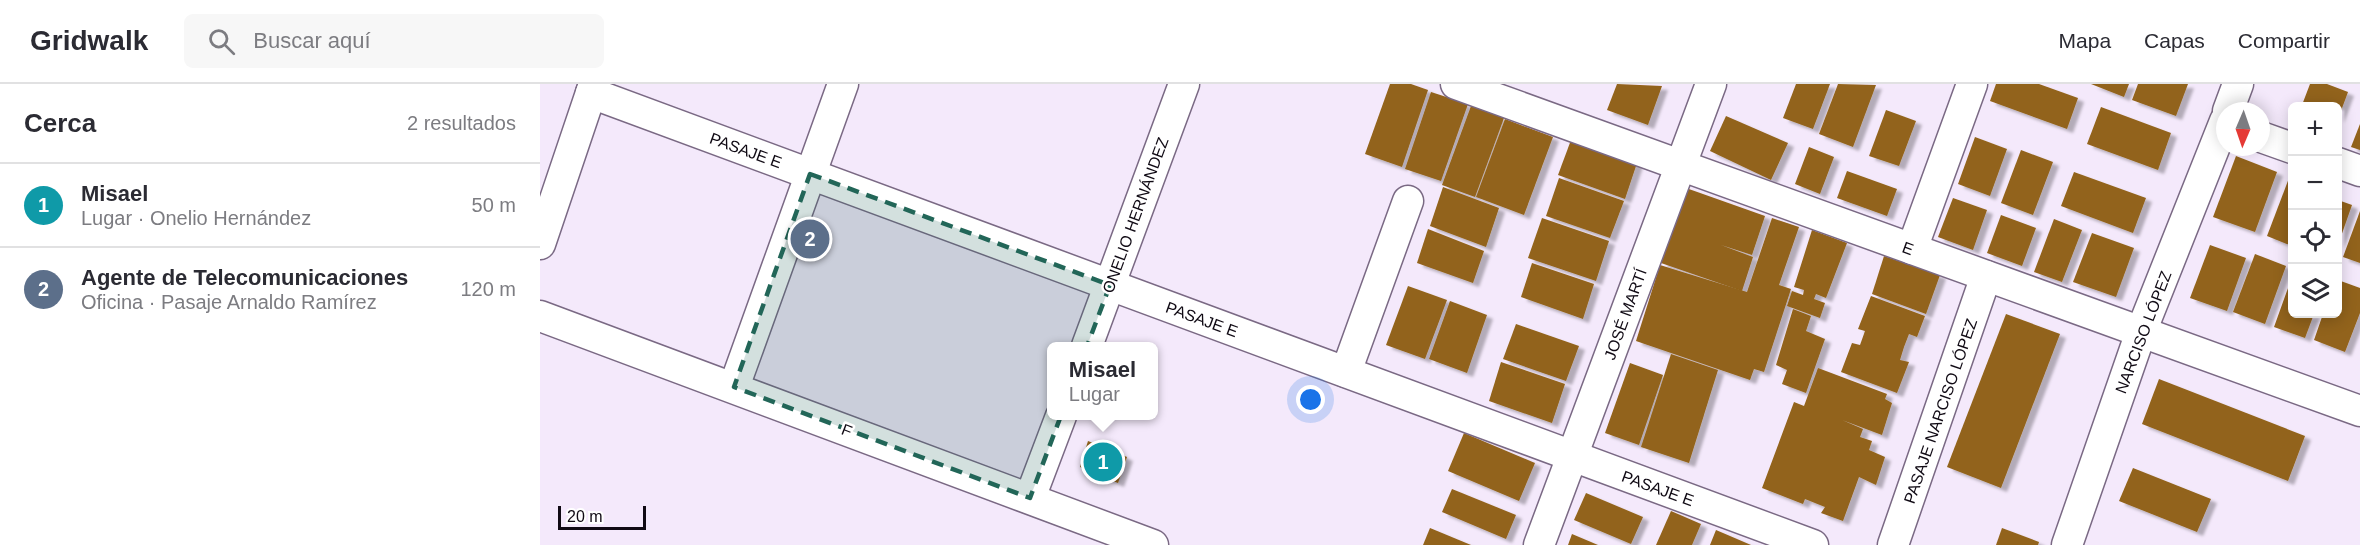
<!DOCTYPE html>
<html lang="es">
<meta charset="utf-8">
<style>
:root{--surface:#fff;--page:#f7f7f7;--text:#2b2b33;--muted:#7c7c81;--line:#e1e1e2;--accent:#2563eb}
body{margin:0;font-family:Arial,sans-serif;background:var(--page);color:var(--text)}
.controls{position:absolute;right:18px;top:18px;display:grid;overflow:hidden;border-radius:9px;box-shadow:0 3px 15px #0003}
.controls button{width:54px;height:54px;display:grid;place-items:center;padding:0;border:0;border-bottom:2px solid var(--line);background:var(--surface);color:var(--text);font:30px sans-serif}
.compass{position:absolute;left:1676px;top:18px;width:54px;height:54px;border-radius:50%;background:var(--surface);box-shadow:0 3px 15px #0003;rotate:182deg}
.scale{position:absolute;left:18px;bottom:15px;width:88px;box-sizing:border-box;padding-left:6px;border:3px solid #100a14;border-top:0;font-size:16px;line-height:21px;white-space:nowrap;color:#100a14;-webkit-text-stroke:4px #fff;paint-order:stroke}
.you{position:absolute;left:771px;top:316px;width:21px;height:21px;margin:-15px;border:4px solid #fff;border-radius:50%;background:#1a73e8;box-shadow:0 0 0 9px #1a73e833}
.badge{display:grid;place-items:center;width:39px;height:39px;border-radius:50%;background:var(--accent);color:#fff;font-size:20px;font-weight:700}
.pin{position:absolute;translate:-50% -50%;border:3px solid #fff;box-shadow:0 2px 6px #0006}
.popup{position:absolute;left:507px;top:258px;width:111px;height:78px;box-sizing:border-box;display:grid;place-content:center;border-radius:9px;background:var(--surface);filter:drop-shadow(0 2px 4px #0005);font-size:20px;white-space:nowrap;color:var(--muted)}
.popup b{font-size:22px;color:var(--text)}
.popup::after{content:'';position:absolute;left:50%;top:100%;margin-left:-12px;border:12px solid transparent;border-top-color:var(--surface)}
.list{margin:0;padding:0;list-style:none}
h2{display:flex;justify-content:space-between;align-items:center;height:78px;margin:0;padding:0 24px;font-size:26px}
h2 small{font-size:20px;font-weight:400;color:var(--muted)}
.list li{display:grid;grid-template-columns:39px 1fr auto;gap:18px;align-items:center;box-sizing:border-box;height:84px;padding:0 24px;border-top:2px solid var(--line)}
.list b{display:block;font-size:22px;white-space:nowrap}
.list p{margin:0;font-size:20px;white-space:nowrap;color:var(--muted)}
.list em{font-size:20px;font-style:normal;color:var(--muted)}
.icon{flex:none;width:33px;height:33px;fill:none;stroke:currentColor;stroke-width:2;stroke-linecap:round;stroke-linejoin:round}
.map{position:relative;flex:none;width:1820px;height:461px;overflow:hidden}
header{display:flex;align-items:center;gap:36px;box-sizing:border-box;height:84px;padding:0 30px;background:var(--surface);border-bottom:2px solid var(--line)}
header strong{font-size:28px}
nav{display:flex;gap:33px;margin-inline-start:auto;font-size:21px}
.search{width:420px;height:54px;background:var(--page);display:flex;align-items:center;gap:15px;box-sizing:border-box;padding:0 21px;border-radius:9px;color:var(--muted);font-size:22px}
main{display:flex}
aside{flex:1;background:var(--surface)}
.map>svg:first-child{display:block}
</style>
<header>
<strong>Gridwalk</strong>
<div class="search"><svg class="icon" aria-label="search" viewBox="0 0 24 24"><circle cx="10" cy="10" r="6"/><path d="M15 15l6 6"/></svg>Buscar aquí</div>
<nav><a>Mapa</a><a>Capas</a><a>Compartir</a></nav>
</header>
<main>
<aside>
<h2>Cerca<small>2 resultados</small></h2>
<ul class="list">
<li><span class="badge" style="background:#0f9aa8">1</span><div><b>Misael</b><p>Lugar · Onelio Hernández</p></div><em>50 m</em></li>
<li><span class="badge" style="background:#5c6f8a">2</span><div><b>Agente de Telecomunicaciones</b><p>Oficina · Pasaje Arnaldo Ramírez</p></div><em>120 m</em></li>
</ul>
</aside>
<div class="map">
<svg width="1820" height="461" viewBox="0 0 1820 461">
<defs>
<filter id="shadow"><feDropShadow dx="6" dy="4" stdDeviation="1.5" flood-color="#0004"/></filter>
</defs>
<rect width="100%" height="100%" fill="#f4e9fb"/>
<g fill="#92631a" filter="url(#shadow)">
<path d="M 850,0 L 871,0 L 888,6 L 862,83 L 825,70 Z"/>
<path d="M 1077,0 L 1122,2 L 1108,41 L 1067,26 Z"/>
<path d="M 1256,0 L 1290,0 L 1273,45 L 1243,34 Z"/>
<path d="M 1298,0 L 1336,1 L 1313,63 L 1279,50 Z"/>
<path d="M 1456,0 L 1499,0 L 1538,14 L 1527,45 L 1450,17 Z"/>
<path d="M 1551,0 L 1589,0 L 1584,13 Z"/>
<path d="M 1598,0 L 1648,0 L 1636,32 L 1592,16 Z"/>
<path d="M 1770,0 L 1787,0 L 1808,8 L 1798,35 L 1798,22 L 1762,21 Z"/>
<path d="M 891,8 L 928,20 L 901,97 L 865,85 Z"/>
<path d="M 931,22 L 964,34 L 935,113 L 902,101 Z"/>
<path d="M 1561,23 L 1631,49 L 1618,86 L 1547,60 Z"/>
<path d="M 1346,26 L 1376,37 L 1359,82 L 1329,72 Z"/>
<path d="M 1186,32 L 1248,59 L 1231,96 L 1170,67 Z"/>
<path d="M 965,35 L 1013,53 L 984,131 L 936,113 Z"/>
<path d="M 1820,40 L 1820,66 L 1811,63 Z"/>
<path d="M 1435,53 L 1467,65 L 1450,112 L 1418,100 Z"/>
<path d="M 1031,56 L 1097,79 L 1085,115 L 1018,91 Z"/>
<path d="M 1269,63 L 1294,73 L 1280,110 L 1255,100 Z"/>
<path d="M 1481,66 L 1513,78 L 1493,131 L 1461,119 Z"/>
<path d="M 1696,72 L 1737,88 L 1715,148 L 1673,133 Z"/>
<path d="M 1307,87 L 1357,105 L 1347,132 L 1297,114 Z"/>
<path d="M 1534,88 L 1606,114 L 1593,149 L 1521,122 Z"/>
<path d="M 1019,94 L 1084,117 L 1070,154 L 1006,132 Z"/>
<path d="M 1749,94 L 1752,95 L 1752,162 L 1727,152 Z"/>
<path d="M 903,103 L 959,124 L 946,163 L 890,142 Z"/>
<path d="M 1146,104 L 1225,132 L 1212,171 L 1181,161 L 1213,173 L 1202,207 L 1121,179 Z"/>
<path d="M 1413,114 L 1447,126 L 1433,166 L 1398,153 Z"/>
<path d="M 1798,116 L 1812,121 L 1798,161 Z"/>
<path d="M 1820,127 L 1820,179 L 1803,173 Z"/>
<path d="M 1461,131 L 1496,144 L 1482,182 L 1447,169 Z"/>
<path d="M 1002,134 L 1069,157 L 1056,197 L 988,174 Z"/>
<path d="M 1232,134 L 1259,143 L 1239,201 L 1251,205 L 1224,288 L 1214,285 L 1210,296 L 1096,257 L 1120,181 L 1207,208 Z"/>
<path d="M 1514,135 L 1542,146 L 1522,198 L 1494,188 Z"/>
<path d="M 888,145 L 944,167 L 933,199 L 877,179 Z"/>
<path d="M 1272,146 L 1307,159 L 1286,214 L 1276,210 L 1274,215 L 1285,219 L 1280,234 L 1247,222 L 1252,207 L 1263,211 L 1264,206 L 1254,203 Z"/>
<path d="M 1552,149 L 1594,164 L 1576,213 L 1533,198 Z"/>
<path d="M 1670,161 L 1706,174 L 1687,227 L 1650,214 Z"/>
<path d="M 1715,170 L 1746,182 L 1725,240 L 1693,228 Z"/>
<path d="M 1344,172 L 1400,191 L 1386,230 L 1332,210 Z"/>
<path d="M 992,179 L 1054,200 L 1043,235 L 981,213 Z"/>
<path d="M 1752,193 L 1752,230 L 1774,230 L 1765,254 L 1734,243 Z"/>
<path d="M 1798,196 L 1820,204 L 1820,229 L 1805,268 L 1774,256 L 1783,230 L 1798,230 Z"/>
<path d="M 868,202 L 907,216 L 885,275 L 846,261 Z"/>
<path d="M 1331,212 L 1385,232 L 1377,253 L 1369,250 L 1364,263 L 1360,276 L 1369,278 L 1357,309 L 1301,288 L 1312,259 L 1320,261 L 1325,247 L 1318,245 Z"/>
<path d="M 910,217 L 947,231 L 927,289 L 889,275 Z"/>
<path d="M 1253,225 L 1271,232 L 1266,247 L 1285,255 L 1266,309 L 1242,300 L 1247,286 L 1236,281 Z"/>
<path d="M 1466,230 L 1520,250 L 1461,404 L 1407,383 Z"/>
<path d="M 976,240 L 1039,262 L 1026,297 L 963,275 Z"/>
<path d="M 1131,270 L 1178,286 L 1149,379 L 1101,363 Z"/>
<path d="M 961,278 L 1025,300 L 1012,339 L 949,317 Z"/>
<path d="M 1090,279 L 1123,291 L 1099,361 L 1065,349 Z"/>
<path d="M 1278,284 L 1347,310 L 1345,315 L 1352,319 L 1342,351 L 1302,336 L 1323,345 L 1320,353 L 1332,357 L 1329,366 L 1345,373 L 1336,401 L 1319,393 L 1303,437 L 1281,429 L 1285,423 L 1265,415 L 1263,420 L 1222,404 L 1254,318 L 1264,322 Z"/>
<path d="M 1619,295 L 1765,352 L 1748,397 L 1602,340 Z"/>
<path d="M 924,349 L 995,379 L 979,417 L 908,387 Z"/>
<path d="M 548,357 L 587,373 L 578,399 L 540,383 Z"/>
<path d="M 1593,384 L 1671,415 L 1657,448 L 1579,417 Z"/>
<path d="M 912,405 L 976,431 L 966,455 L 902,428 Z"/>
<path d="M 1046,409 L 1103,433 L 1091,460 L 1034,436 Z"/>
<path d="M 1131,427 L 1161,440 L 1152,461 L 1116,461 Z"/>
<path d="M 890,444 L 931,461 L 883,461 Z"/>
<path d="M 1462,444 L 1499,458 L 1498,461 L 1456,461 Z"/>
<path d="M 1176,446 L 1211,461 L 1170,461 Z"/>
<path d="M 1032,450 L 1058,461 L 1028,461 Z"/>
</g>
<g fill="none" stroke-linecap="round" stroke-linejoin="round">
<g stroke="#7a6984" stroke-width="33">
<g id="minor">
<path d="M 916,0 L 1820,327"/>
<path d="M 51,9 L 1273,461"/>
<path d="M 1688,27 L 1698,0"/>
<path d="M 1721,53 L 1752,64"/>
<path d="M 1798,79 L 1820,87"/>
<path d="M 0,160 L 54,0"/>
<path d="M 1372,165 L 1432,0"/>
<path d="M 0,232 L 613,461"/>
<path d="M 547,262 L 644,0"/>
<path d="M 806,288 L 868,117"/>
<path d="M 194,303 L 303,0"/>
<path d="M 490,414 L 521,332"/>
<path d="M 999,461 L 1171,0"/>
<path d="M 1353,461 L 1446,192"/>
<path d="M 1527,461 L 1601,248 L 1685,37"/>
</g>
</g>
<use href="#minor" stroke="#fff" stroke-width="30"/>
</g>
<path fill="#226658" fill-opacity="0.2" stroke="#226658" stroke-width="4.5" stroke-dasharray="12 8" stroke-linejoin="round" d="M 270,90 L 570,201 L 490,414 L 194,303 Z"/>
<g text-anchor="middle" stroke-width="5" stroke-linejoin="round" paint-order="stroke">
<g font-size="16" fill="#100a14" stroke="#fff">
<text transform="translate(206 66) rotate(20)" y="6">PASAJE E</text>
<text transform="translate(595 131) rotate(-70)" y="6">ONELIO HERNÁNDEZ</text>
<text transform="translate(1368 164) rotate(20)" y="6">E</text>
<text transform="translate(1085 230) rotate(-70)" y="6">JOSÉ MARTÍ</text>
<text transform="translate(662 235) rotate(20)" y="6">PASAJE E</text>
<text transform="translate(1603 248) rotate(-69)" y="6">NARCISO LÓPEZ</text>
<text transform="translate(1400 327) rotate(-71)" y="6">PASAJE NARCISO LÓPEZ</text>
<text transform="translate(307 346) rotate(21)" y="6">F</text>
<text transform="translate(1118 404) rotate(20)" y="6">PASAJE E</text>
</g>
</g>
</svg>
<div class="controls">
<button>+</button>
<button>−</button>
<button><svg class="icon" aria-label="locate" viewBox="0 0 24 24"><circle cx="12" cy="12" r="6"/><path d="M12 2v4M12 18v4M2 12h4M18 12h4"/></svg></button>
<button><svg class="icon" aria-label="layers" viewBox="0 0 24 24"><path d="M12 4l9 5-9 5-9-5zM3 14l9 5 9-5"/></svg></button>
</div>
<svg class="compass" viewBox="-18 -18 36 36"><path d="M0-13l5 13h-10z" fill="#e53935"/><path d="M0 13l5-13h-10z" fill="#7c7c81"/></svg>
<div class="scale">20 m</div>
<div class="you"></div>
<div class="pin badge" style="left:563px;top:378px;background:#0f9aa8">1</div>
<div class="popup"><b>Misael</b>Lugar</div>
<div class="pin badge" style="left:270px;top:155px;background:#5c6f8a">2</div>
</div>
</main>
